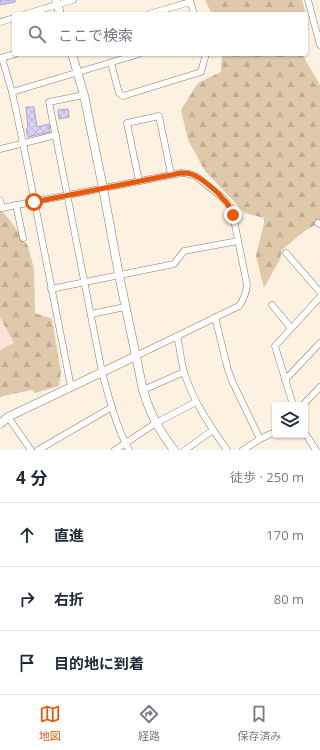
<!DOCTYPE html>
<html lang="ja">
<meta charset="utf-8">
<style>
:root{--surface:#fff;--page:#f2f2f3;--text:#1f2937;--muted:#747a83;--line:#e0e1e3;--accent:#ea580c}
body{margin:0;font-family:"Open Sans","Noto Sans JP",sans-serif;background:var(--page);color:var(--text)}
.controls{position:absolute;right:12px;bottom:12px;display:grid;overflow:hidden;border-radius:4px;box-shadow:0 1px 3px #0004}
.controls button{width:36px;height:36px;display:grid;place-items:center;padding:0;border:0;border-bottom:1px solid var(--line);background:var(--surface);color:var(--text);font:20px sans-serif}
.stop{position:absolute;width:12px;height:12px;margin:-9px;border:3px solid #ea580c;border-radius:50%;background:#fff}
.stop.end{background:#ea580c;border-color:#fff;box-shadow:0 1px 4px #0008}
.list{margin:0;padding:0;list-style:none}
h2{display:flex;justify-content:space-between;align-items:center;height:52px;margin:0;padding:0 16px;font-size:17px}
h2 small{font-size:13px;font-weight:400;color:var(--muted)}
.list li{display:grid;grid-template-columns:26px 1fr auto;gap:12px;align-items:center;box-sizing:border-box;height:64px;padding:0 16px;border-top:1px solid var(--line)}
.list b{display:block;font-size:15px;white-space:nowrap}
.list em{font-size:13px;font-style:normal;color:var(--muted)}
.icon{flex:none;width:22px;height:22px;fill:none;stroke:currentColor;stroke-width:2;stroke-linecap:round;stroke-linejoin:round}
.map{position:relative;flex:none;width:320px;height:450px;overflow:hidden}
.search{position:absolute;background:var(--surface);box-shadow:0 1px 3px #0004;left:12px;right:12px;top:12px;height:44px;display:flex;align-items:center;gap:10px;box-sizing:border-box;padding:0 14px;border-radius:4px;color:var(--muted);font-size:15px}
.sheet{height:244px;background:var(--surface)}
nav{display:flex;justify-content:space-around;align-items:center;box-sizing:border-box;height:56px;border-top:1px solid var(--line);background:var(--surface);font-size:11px;color:var(--muted)}
nav a{display:grid;justify-items:center;gap:2px}
nav .on{color:var(--accent)}
.map>svg:first-child{display:block}
</style>
<div class="map">
<svg width="320" height="450" viewBox="0 0 320 450">
<defs>
<pattern id="forest-firs" width="22" height="20" patternUnits="userSpaceOnUse"><rect width="22" height="20" fill="#dec9ab"/><path d="M5 1l3.5 6h-7zM16 11l3.5 6h-7z" fill="#beab92"/></pattern>
<pattern id="building-cross-hatch" width="8" height="8" patternUnits="userSpaceOnUse"><rect width="8" height="8" fill="#d9d2fb"/><path d="M0 0l8 8M0 8l8-8" fill="none" stroke="#b9b3d6"/></pattern>
</defs>
<rect width="100%" height="100%" fill="#fdf2e2"/>
<path fill="#fce3da" d="M 0,297 L 20,340 L 0,350 Z"/>
<g fill="url(#forest-firs)">
<path d="M 205,0 L 302,0 L 309,25 L 306,29 L 306,14 L 212,14 Z"/>
<path d="M 222,54 L 302,54 L 320,85 L 320,222 L 303,232 L 282,250 L 280,259 L 264,288 L 256,256 L 264,223 L 264,218 L 245,213 L 205,171 L 188,140 L 181,110 L 198,83 L 221,72 Z"/>
<path d="M 0,209 L 9,219 L 28,246 L 34,269 L 35,313 L 52,319 L 61,372 L 59,386 L 35,393 L 32,390 L 3,396 L 0,398 L 0,350 L 14,343 L 0,317 Z"/>
</g>
<g fill="url(#building-cross-hatch)" stroke="#a8a4bf">
<path d="M 0,0 L 15,0 L 15,2 L 0,5 Z"/>
<path d="M 26,107 L 34,107 L 37,127 L 49,124 L 50,132 L 28,137 L 26,129 L 28,128 Z"/>
<path d="M 68,109 L 69,117 L 59,119 L 58,110 Z"/>
</g>
<g fill="none" stroke-linecap="round" stroke-linejoin="round">
<g stroke="#8b7a63" stroke-width="7">
<g id="street">
<path d="M 190,0 L 194,14"/>
<path d="M 308,0 L 320,45"/>
<path d="M 26,14 L 73,0"/>
<path d="M 149,14 L 190,2"/>
<path d="M 0,22 L 14,18"/>
<path d="M 0,58 L 15,54"/>
<path d="M 2,58 L 12,92"/>
<path d="M 111,63 L 119,93 L 123,96 L 201,72 L 206,54"/>
<path d="M 84,95 L 49,102 L 102,372 C 109,398 116,426 129,450"/>
<path d="M 0,149 L 56,135"/>
<path d="M 139,181 L 127,123 L 159,116 L 171,174"/>
<path d="M 0,200 L 2,208 L 181,173 L 190,174 L 197,177 L 218,194 L 224,199 L 230,207 L 233,215 L 247,285 C 246,294 244,299 239,306 L 136,356"/>
<path d="M 16,205 L 23,238"/>
<path d="M 318,223 L 320,224"/>
<path d="M 286,253 L 320,292"/>
<path d="M 51,289 L 174,264 L 184,251 L 238,241"/>
<path d="M 272,305 L 291,328"/>
<path d="M 91,314 L 125,307"/>
<path d="M 215,317 L 228,370 L 233,383 L 260,439"/>
<path d="M 177,336 C 180,348 181,361 184,372 C 193,401 210,426 227,450"/>
<path d="M 285,380 L 320,343"/>
<path d="M 71,387 L 23,143 L 12,92 L 139,54"/>
<path d="M 143,390 L 184,372"/>
<path d="M 293,405 L 275,346 L 320,297"/>
<path d="M 303,405 L 320,387"/>
<path d="M 8,417 L 31,450"/>
<path d="M 305,433 L 316,450"/>
<path d="M 38,450 L 112,407"/>
<path d="M 115,450 L 156,423 L 196,402"/>
<path d="M 185,450 L 213,430"/>
<path d="M 243,450 L 260,439 L 275,432"/>
</g>
</g>
<g stroke="#8b7a63" stroke-width="9">
<g id="secondary">
<path d="M 56,0 L 60,14"/>
<path d="M 72,54 L 84,95 L 103,188 L 119,275 L 143,390 C 150,414 159,430 174,450"/>
<path d="M 0,424 L 8,417 L 136,356"/>
</g>
</g>
<use href="#street" stroke="#fff" stroke-width="6"/>
<use href="#secondary" stroke="#fff" stroke-width="8"/>
</g>
<g fill="none" stroke-linecap="round" stroke-linejoin="round">
<path stroke="#ea580c" stroke-width="5" d="M 34,202 L 181,173 C 184,173 188,173 191,174 C 200,177 217,191 223,199 C 228,203 231,209 233,215"/>
</g>
</svg>
<div class="controls">
<button><svg class="icon" aria-label="layers" viewBox="0 0 24 24"><path d="M12 4l9 5-9 5-9-5zM3 14l9 5 9-5"/></svg></button>
</div>
<div class="stop" style="left:34px;top:202px"></div>
<div class="stop end" style="left:233px;top:215px"></div>
<div class="search"><svg class="icon" aria-label="search" viewBox="0 0 24 24"><circle cx="10" cy="10" r="6"/><path d="M15 15l6 6"/></svg>ここで検索</div>
</div>
<section class="sheet">
<h2>4 分<small>徒歩 · 250 m</small></h2>
<ul class="list">
<li><svg class="icon" aria-label="ahead" viewBox="0 0 24 24"><path d="M12 20V5M6 11l6-6 6 6"/></svg><div><b>直進</b></div><em>170 m</em></li>
<li><svg class="icon" aria-label="right" viewBox="0 0 24 24"><path d="M7 20v-9h11M14 6l5 5-5 5"/></svg><div><b>右折</b></div><em>80 m</em></li>
<li><svg class="icon" aria-label="arrive" viewBox="0 0 24 24"><path d="M6 21V4h12l-3 4 3 4H6"/></svg><div><b>目的地に到着</b></div></li>
</ul>
</section>
<nav>
<a class="on"><svg class="icon" aria-label="map" viewBox="0 0 24 24"><path d="M3 6l6-2 6 2 6-2v14l-6 2-6-2-6 2zM9 4v14M15 6v14"/></svg>地図</a>
<a><svg class="icon" aria-label="directions" viewBox="0 0 24 24"><path d="M12 3l9 9-9 9-9-9zM9 14v-3h6M13 9l2 2-2 2"/></svg>経路</a>
<a><svg class="icon" aria-label="saved" viewBox="0 0 24 24"><path d="M7 4h10v16l-5-4-5 4z"/></svg>保存済み</a>
</nav>
